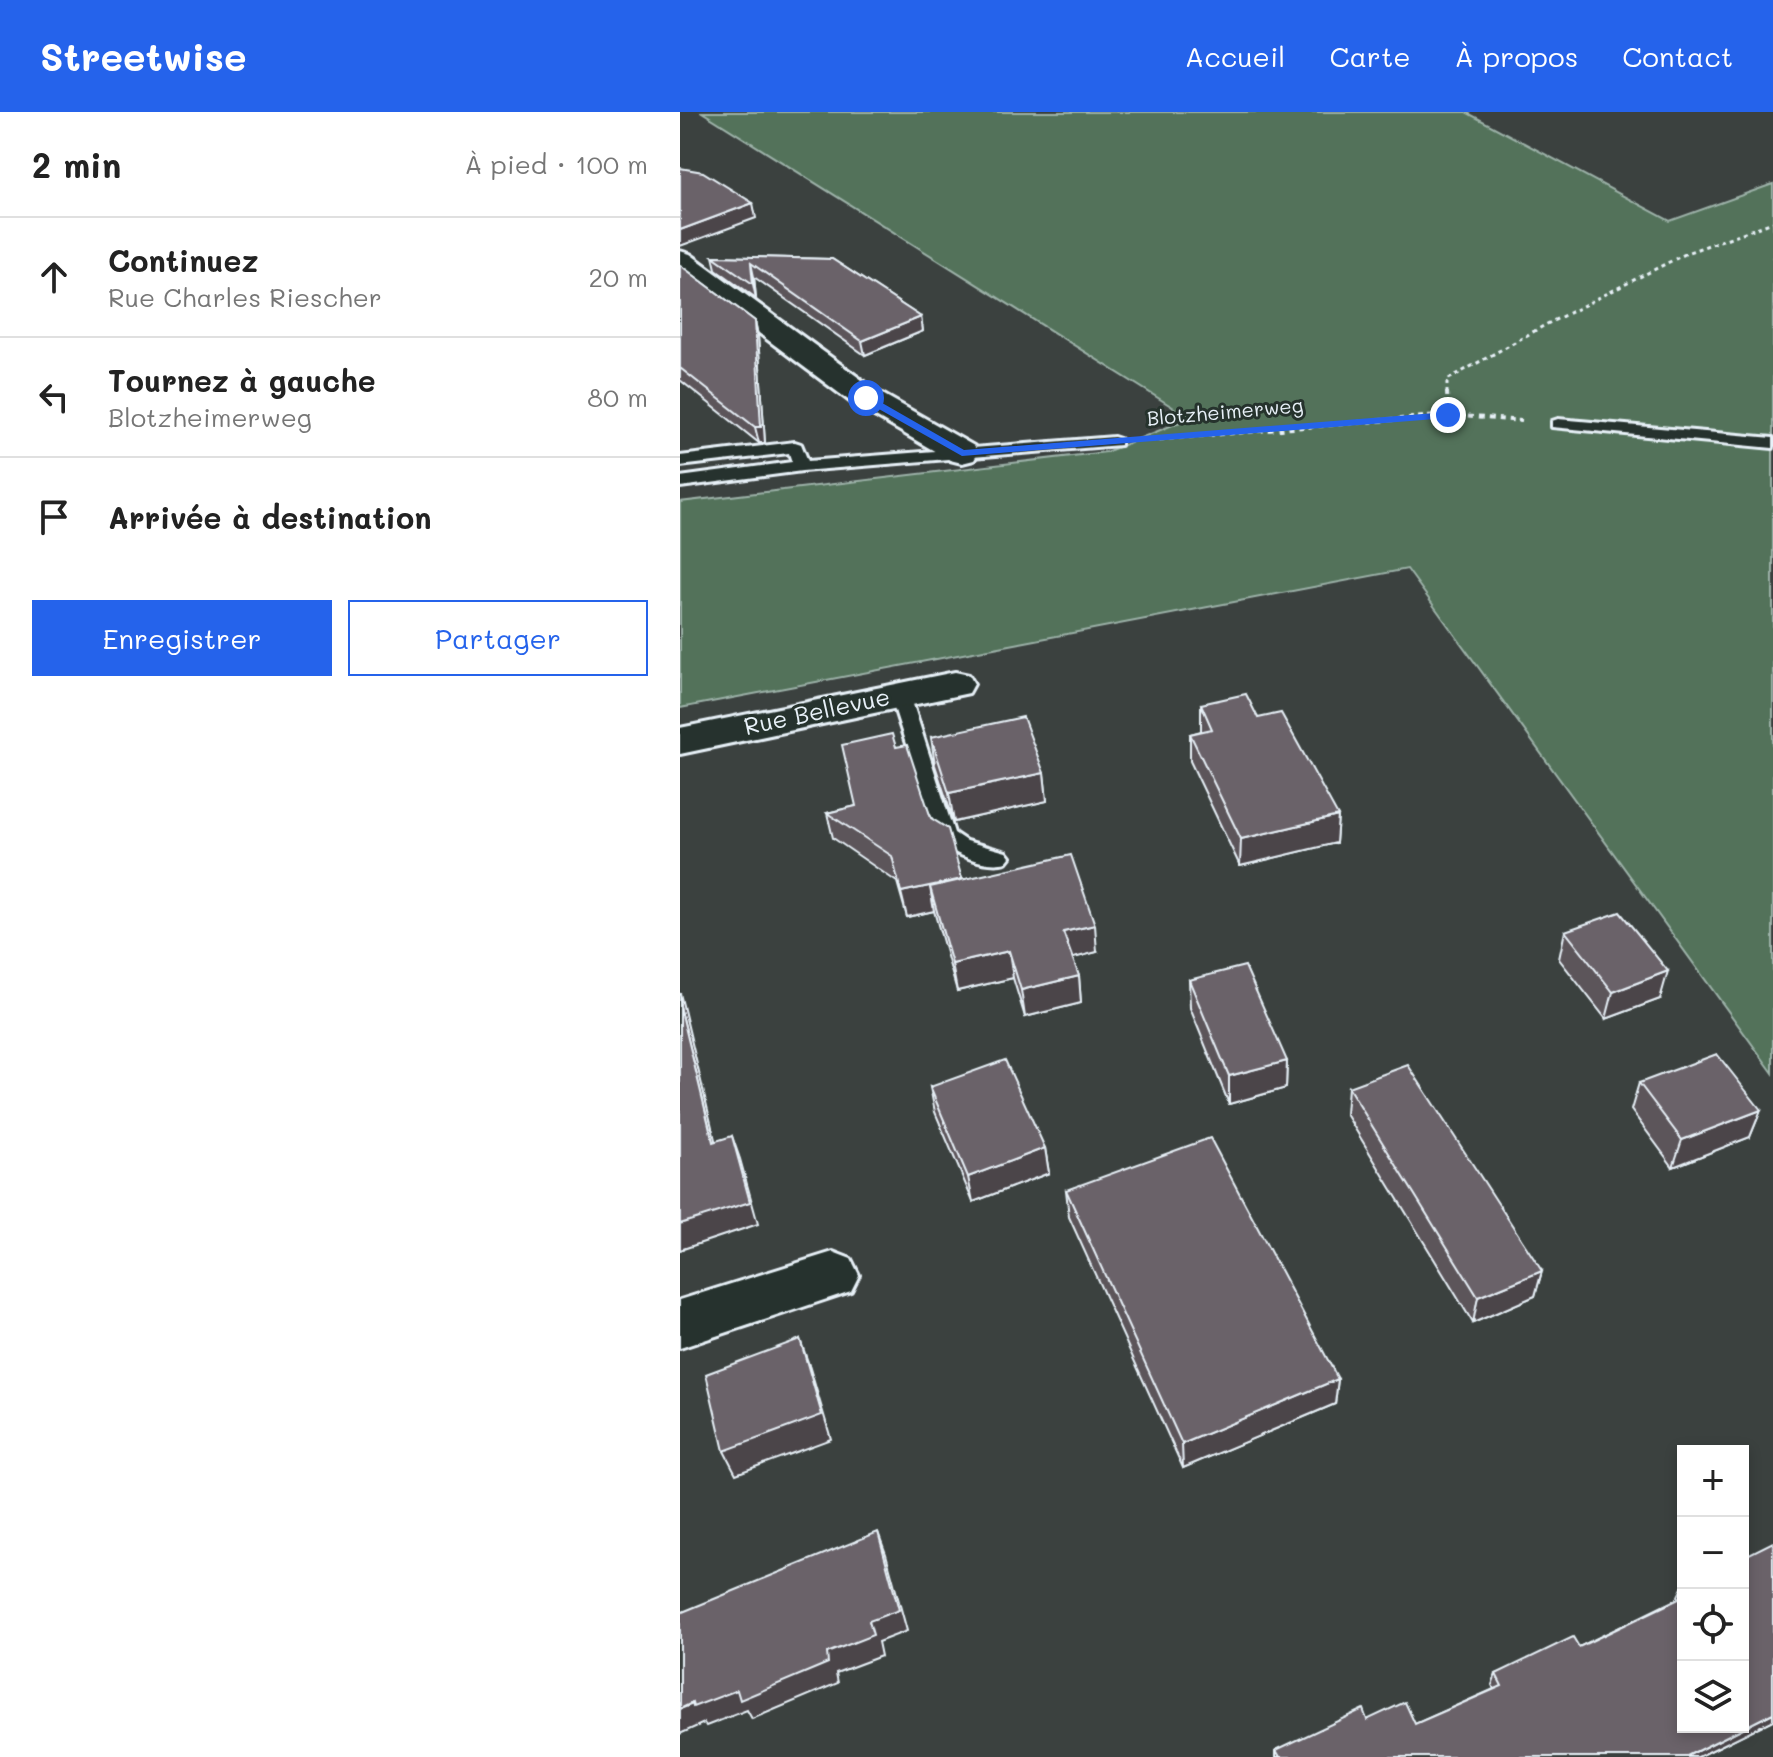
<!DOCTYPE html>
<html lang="fr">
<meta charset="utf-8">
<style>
:root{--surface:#fff;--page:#f6f6f6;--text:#222;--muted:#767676;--line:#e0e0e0;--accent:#2563eb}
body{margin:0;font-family:Mali,sans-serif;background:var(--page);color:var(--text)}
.controls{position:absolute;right:24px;bottom:24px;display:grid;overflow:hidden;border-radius:0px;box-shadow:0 4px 12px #0003}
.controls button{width:72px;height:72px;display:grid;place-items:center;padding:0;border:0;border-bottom:2px solid var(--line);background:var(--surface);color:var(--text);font:40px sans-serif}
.stop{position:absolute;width:24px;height:24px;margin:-18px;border:6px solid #2563eb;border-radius:50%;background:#fff}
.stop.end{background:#2563eb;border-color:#fff;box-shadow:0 2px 8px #0008}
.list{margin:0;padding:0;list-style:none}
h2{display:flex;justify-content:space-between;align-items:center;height:104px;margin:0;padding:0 32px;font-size:34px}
h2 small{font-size:26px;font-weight:400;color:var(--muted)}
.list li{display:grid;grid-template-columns:52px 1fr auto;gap:24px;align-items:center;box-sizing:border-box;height:120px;padding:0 32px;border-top:2px solid var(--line)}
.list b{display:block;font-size:30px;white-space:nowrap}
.list p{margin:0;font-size:26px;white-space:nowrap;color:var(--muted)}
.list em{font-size:26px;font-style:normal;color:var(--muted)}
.actions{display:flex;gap:16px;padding:24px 32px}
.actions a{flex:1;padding:18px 0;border:2px solid var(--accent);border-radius:0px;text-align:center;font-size:28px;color:var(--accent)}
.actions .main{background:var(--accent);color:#fff}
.icon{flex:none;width:44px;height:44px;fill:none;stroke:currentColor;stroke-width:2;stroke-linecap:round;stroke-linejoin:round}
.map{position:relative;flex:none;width:1093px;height:1645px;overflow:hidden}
header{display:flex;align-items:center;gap:48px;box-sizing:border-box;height:112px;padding:0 40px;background:var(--accent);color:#fff}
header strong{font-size:38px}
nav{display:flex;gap:44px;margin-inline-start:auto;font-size:28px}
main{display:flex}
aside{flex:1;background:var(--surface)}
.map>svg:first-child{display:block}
</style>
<header>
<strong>Streetwise</strong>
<nav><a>Accueil</a><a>Carte</a><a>À propos</a><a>Contact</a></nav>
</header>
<main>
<aside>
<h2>2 min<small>À pied · 100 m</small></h2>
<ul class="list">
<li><svg class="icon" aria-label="ahead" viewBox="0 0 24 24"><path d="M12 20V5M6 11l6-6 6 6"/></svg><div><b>Continuez</b><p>Rue Charles Riescher</p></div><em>20 m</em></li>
<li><svg class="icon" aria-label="left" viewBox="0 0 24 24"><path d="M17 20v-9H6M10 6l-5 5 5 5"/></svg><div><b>Tournez à gauche</b><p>Blotzheimerweg</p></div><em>80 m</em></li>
<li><svg class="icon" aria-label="arrive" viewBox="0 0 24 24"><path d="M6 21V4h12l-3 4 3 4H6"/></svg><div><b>Arrivée à destination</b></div></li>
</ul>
<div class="actions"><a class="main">Enregistrer</a><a>Partager</a></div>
</aside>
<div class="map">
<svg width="1093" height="1645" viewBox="0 0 1093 1645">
<rect width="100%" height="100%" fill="#3b413f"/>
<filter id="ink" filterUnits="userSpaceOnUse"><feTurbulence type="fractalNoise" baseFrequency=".0125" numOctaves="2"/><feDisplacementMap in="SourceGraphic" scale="16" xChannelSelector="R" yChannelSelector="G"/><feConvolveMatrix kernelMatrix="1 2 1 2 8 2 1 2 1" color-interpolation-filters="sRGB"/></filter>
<g filter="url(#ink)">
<path fill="#52725a" stroke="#9db2a9" stroke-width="2" d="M 22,0 L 786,0 L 990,109 L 1093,72 L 1093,961 L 727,457 L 0,596 L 0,390 L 426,340 L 510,306 Z"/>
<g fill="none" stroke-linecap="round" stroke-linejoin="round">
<g stroke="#e8f1f8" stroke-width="6">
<g id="service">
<path d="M 878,307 L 1093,326 L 1093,336 L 872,315 L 872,309 Z"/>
<path d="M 434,325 L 440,327 L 440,333 L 122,359 L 0,375 L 0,365 L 112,350 L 109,341 L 0,354 L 0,344 L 115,330 L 121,332 L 128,349 Z"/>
<path d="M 220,577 L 230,583 L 274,721 L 286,729 L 326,740 L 330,745 L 326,750 C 306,756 274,742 258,730 L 210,583 Z"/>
</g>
</g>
<g stroke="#e8f1f8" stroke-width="6">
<g id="minor">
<path d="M 0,139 L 10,142 L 197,279 L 294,334 L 298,341 L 294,348 L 282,351 L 270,348 L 175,293 L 0,162 Z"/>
<path d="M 275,560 L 289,563 L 294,572 L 289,581 L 0,642 L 0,616 Z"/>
<path d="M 153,1140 L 171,1147 L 179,1163 L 171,1179 L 0,1236 L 0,1188 Z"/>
</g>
</g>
<path stroke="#e8f1f8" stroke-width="3" stroke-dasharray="4 4" stroke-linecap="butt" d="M 767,282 L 767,268 L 867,212 L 1009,140 L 1093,110"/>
<g stroke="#e8f1f8" stroke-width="4" stroke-dasharray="5 5" stroke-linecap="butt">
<path d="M 767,280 L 768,303"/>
<path d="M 469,328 L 768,303 L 842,309"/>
</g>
<use href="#service" fill="#26332d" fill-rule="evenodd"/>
<use href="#minor" fill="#26332d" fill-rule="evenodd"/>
</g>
<g fill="#5c545a" stroke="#e8f1f8" stroke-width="2">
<path d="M 33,144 L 152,147 L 241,205 L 243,219 L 185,243 L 74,165 L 76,186 L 36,157 Z"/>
<path d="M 0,153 L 75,209 L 78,224 L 85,331 L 79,331 L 0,268 Z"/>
<path d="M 521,592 L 578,606 L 658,704 L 656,731 L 560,754 L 510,649 L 510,622 L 521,619 Z"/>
<path d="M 251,625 L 364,661 L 367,689 L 274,710 L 255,653 Z"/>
<path d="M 216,635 L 283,768 L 417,840 L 392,846 L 399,864 L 401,891 L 345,905 L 333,866 L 277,879 L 254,799 L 227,805 L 217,770 L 153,726 L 147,701 L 176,694 Z"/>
<path d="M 885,819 L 980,887 L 926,907 L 879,847 Z"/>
<path d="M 509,868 L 607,949 L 606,976 L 549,992 L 510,896 Z"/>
<path d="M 959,971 L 1081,998 L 1070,1025 L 993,1055 L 951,998 Z"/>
<path d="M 250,975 L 365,1036 L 369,1061 L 293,1090 L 255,1000 Z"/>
<path d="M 668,975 L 862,1159 L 855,1184 L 793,1211 L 666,1002 Z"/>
<path d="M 386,1078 L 658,1267 L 655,1292 L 503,1356 L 389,1105 Z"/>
<path d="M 1093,1430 L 1093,1608 L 1018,1645 L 596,1645 L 596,1638 L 687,1608 L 735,1612 L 814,1577 L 812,1573 L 816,1562 L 899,1535 L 999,1486 L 998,1484 L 1003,1474 L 1003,1615 Z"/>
</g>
<g fill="#4b454a" stroke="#e8f1f8" stroke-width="2">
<path d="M 73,91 L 76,106 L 0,134 L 0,118 Z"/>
<path d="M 71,151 L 74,165 L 76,186 L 73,172 Z"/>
<path d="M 241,205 L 243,219 L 185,243 L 182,229 Z"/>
<path d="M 75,209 L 78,224 L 85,331 L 79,331 L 75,315 Z"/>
<path d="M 364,661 L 367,689 L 274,710 L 269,681 Z"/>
<path d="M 658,704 L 656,731 L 560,754 L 561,727 Z"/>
<path d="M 282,767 L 250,775 L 254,799 L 227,805 L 221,780 Z"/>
<path d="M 415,813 L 417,840 L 386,848 L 383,820 Z"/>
<path d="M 329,839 L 333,866 L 277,879 L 272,852 Z"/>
<path d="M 988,859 L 980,887 L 926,907 L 933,880 Z"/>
<path d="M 399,864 L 401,891 L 345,905 L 341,878 Z"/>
<path d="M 0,881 L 41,1053 L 33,1030 L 0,894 Z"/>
<path d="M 607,949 L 606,976 L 549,992 L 549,964 Z"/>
<path d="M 1081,998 L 1070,1025 L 993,1055 L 1002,1028 Z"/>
<path d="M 52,1024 L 60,1047 L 78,1112 L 0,1138 L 0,1112 Z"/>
<path d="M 365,1036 L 369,1061 L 293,1090 L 288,1065 Z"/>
<path d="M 862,1159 L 855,1184 L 793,1211 L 798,1185 Z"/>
<path d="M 120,1227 L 129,1253 L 151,1327 L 56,1362 L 44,1339 Z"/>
<path d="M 658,1267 L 655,1292 L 503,1356 L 502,1332 Z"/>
<path d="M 198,1420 L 206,1442 L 227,1519 L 198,1530 L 201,1544 L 156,1561 L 158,1571 L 72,1607 L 67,1598 L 26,1614 L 24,1611 L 0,1622 L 0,1597 L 147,1541 L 189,1509 Z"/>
<path d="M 1093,1601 L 1093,1608 L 1018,1645 L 1005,1645 Z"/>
</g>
<g fill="#6b6269" stroke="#e8f1f8" stroke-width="2">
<path d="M 0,56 L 23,60 L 73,91 L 0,118 Z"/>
<path d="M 33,144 L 152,147 L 241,205 L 182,229 L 71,151 L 73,172 Z"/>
<path d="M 0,153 L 75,209 L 81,315 L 75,315 L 0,256 Z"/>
<path d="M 566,582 L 578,606 L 601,601 L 658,704 L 561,727 L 510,622 L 532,617 L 521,592 Z"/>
<path d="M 343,605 L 364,661 L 269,681 L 251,625 Z"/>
<path d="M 212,622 L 216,635 L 227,633 L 251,706 L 268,717 L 282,767 L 221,780 L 212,744 L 147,701 L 176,694 L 162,633 Z"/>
<path d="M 391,743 L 415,813 L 383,820 L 399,864 L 341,878 L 329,839 L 272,852 L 250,775 Z"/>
<path d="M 940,800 L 988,859 L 933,880 L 885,819 Z"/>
<path d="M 565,854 L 607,949 L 549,964 L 509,868 Z"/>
<path d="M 0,894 L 33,1030 L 52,1024 L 70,1090 L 0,1112 Z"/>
<path d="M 1037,942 L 1081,998 L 1002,1028 L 959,971 Z"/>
<path d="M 325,948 L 365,1036 L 288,1065 L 250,975 Z"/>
<path d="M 728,953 L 862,1159 L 798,1185 L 668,975 Z"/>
<path d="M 530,1026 L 658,1267 L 502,1332 L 386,1078 Z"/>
<path d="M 120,1227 L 142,1303 L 44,1339 L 26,1262 Z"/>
<path d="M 198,1420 L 219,1498 L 189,1509 L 193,1523 L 147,1541 L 148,1551 L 60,1588 L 57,1578 L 13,1595 L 12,1591 L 0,1597 L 0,1501 Z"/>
<path d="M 1093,1430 L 1093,1601 L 1005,1645 L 600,1645 L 596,1638 L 683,1597 L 687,1608 L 725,1590 L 735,1612 L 822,1574 L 816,1562 L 893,1525 L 899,1535 L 1003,1485 L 1003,1615 L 1063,1615 L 1063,1445 Z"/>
</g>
</g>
<path fill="#2563eb" d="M 183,284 L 190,284 L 284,338 L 768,300 L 773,303 L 768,306 L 282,344 L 183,288 Z"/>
<g text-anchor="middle" stroke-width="6" stroke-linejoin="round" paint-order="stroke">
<g font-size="20" fill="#e8f1f8" stroke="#26332d">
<text transform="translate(545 300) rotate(-5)" y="7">Blotzheimerweg</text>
</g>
<g font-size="24" fill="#e8f1f8" stroke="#26332d">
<text transform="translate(137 600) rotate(-12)" y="8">Rue Bellevue</text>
</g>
</g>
</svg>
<div class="controls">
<button>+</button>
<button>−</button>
<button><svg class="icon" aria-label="locate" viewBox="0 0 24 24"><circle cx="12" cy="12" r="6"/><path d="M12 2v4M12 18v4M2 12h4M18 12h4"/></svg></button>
<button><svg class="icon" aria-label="layers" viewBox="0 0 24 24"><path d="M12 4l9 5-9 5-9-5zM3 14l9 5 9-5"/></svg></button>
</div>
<div class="stop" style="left:186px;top:286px"></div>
<div class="stop end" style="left:768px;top:303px"></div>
</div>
</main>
